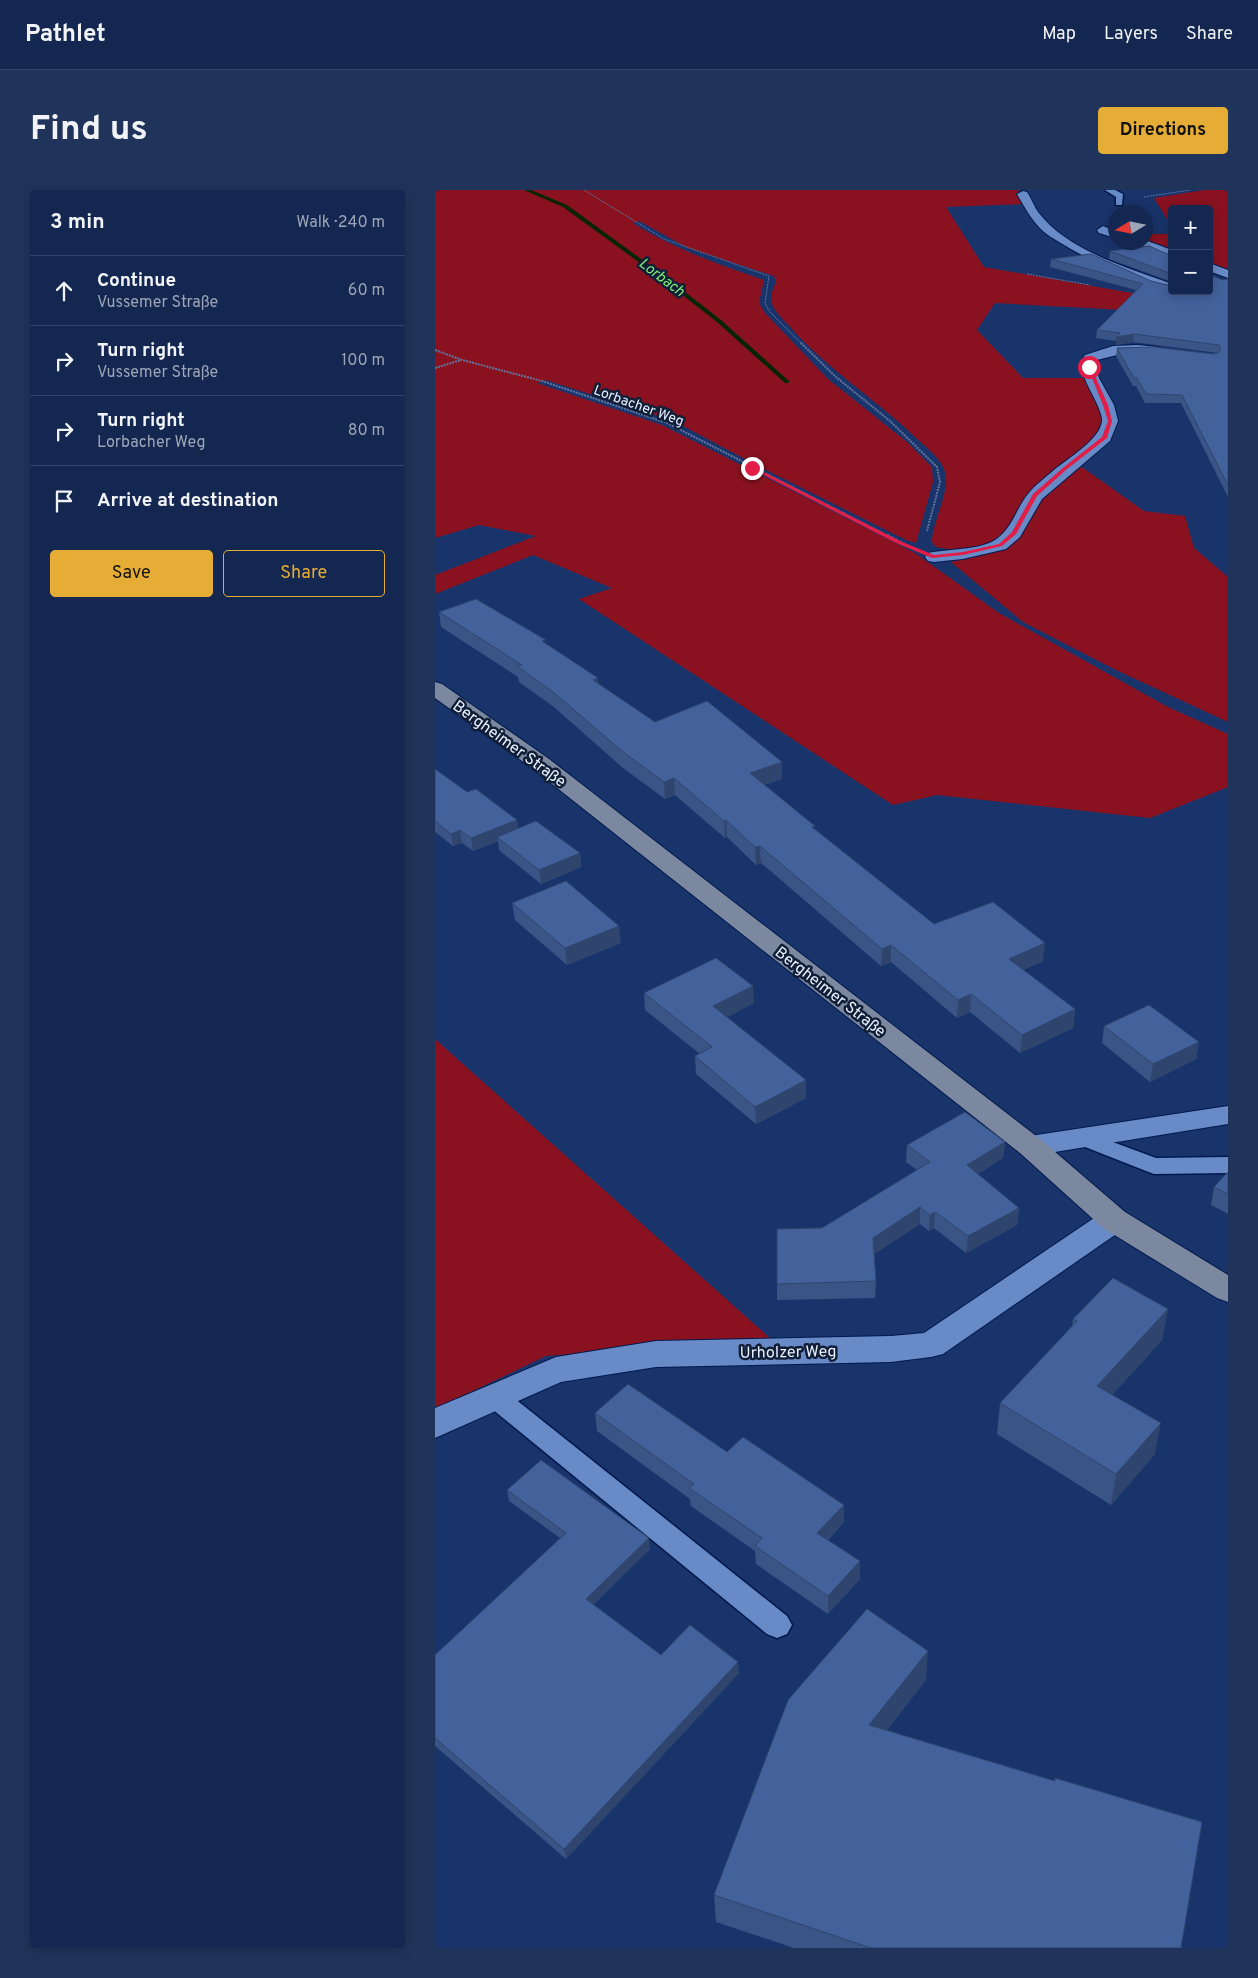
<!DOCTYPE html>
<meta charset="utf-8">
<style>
:root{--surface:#132750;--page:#20335a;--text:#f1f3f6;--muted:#9da5b7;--line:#324467;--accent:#e5ad35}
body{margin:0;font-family:Overpass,sans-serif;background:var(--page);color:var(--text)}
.controls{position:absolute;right:15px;top:15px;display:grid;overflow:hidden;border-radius:5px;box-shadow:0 2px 12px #0003}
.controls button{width:45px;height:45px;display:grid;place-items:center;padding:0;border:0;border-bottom:1px solid var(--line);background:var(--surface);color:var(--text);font:25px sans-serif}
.compass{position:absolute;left:673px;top:15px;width:45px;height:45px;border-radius:50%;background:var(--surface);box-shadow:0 2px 12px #0003;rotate:260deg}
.stop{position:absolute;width:15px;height:15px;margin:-11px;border:4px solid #e11d48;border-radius:50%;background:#fff}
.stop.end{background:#e11d48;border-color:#fff;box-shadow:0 1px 5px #0008}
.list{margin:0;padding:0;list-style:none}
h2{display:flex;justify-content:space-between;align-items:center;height:65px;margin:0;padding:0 20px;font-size:21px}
h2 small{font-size:16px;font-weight:400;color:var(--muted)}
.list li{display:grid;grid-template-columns:32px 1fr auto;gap:15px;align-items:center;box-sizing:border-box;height:70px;padding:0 20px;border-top:1px solid var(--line)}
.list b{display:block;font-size:19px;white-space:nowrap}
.list p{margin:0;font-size:16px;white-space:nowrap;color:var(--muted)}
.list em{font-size:16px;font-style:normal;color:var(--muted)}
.actions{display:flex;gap:10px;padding:15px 20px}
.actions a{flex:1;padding:11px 0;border:1px solid var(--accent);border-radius:5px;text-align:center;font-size:18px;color:var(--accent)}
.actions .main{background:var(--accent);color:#111}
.icon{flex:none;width:28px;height:28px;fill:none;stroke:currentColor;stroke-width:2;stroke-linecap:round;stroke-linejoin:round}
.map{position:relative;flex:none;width:793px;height:1758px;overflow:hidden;border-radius:5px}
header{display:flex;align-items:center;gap:30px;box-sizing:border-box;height:70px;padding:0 25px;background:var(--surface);border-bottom:1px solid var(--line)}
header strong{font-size:24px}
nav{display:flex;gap:28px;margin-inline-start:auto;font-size:18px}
.intro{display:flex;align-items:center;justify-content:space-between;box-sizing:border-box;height:120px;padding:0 30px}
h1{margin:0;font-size:35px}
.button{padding:12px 22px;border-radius:5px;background:var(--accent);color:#111;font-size:18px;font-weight:700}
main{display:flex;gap:30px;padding:0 30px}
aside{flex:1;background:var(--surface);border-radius:5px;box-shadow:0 2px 12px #0003}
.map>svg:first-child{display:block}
</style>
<header>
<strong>Pathlet</strong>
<nav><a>Map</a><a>Layers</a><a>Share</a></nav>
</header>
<div class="intro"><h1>Find us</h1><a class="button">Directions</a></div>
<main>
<aside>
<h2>3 min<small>Walk · 240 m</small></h2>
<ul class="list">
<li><svg class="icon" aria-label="ahead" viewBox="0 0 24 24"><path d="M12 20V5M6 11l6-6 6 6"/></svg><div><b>Continue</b><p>Vussemer Straße</p></div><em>60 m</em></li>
<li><svg class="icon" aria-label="right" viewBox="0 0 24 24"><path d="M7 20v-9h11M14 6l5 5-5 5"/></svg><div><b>Turn right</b><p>Vussemer Straße</p></div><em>100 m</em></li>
<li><svg class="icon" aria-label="right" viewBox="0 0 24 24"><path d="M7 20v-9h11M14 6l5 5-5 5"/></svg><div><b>Turn right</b><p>Lorbacher Weg</p></div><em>80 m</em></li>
<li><svg class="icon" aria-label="arrive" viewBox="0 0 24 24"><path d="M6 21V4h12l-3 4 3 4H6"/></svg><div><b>Arrive at destination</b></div></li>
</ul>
<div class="actions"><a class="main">Save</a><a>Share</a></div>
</aside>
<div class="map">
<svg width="793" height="1758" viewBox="0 0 793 1758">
<rect width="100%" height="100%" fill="#19346b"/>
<g fill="#8a1220">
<path d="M 0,0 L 583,0 L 588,14 L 511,17 L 549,77 L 714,106 L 709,121 L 560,113 L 542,140 L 588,188 L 652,188 L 670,231 L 665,248 L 561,353 L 524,361 L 501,357 L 497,352 C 497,329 520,296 507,275 C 501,264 488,255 478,245 C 440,209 394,180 358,140 C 351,132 341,124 337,114 C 334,106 338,99 341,92 L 339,86 L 253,58 L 204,31 L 198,33 C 239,59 283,74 329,90 L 324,113 L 330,123 L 393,189 L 472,252 L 497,277 L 498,292 L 481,353 L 471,350 L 321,275 L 239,231 L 111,190 L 102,193 L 227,235 L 480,363 L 564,423 L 733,517 L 793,544 L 793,597 L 715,628 L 502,605 L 458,615 L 144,409 L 177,398 L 98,365 L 0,404 L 0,385 L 101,346 L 44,335 L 0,348 Z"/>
<path d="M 769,0 L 793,0 L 793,82 L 774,75 L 774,19 L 737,19 L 737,37 L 719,8 Z"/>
<path d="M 710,44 L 737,44 L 737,61 L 711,52 Z"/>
<path d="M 644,275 L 709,321 L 750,326 L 759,358 L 793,387 L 793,532 L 681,480 L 588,432 L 516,372 L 571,358 L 606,305 Z"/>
<path d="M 0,849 L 336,1149 L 111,1166 L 0,1219 Z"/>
</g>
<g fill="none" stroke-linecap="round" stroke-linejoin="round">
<path fill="#072506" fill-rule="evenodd" d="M 89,0 L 96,0 L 132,15 L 231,87 L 286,130 L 354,191 L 354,193 L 350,193 L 282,132 L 227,89 L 128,17 Z"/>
<g stroke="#02194d" stroke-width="3">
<g id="lane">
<path d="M 670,0 L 680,0 L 688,4 L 687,15 L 681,15 L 681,7 Z"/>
<path d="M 648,941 L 721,968 L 793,967 L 793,983 L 719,984 L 711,981 L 640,953 L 637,948 L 640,943 Z"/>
<path d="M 60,1197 L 69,1200 L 352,1426 L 357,1435 L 352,1444 L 342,1448 L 332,1444 L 51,1214 L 47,1207 L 51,1200 Z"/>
</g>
</g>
<g stroke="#02194d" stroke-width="2">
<g id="street">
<path d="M 588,1 L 592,2 C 596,8 599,16 603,22 C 634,62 692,77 737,94 L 737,101 L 742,101 C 724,108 626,56 609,42 C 597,31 590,18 582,4 Z"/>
<path d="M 668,36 L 680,41 L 680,48 L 664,43 L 662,40 Z"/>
<path d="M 710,50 L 737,60 L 737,68 L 698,52 L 710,52 Z"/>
<path d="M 774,73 L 793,80 L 793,88 L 774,81 Z"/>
<path d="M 702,155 L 723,157 L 725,160 L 723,163 L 718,164 L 686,164 L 662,170 L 661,177 L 664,188 L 679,215 L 683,231 L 675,251 L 607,309 L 585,347 L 571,359 L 528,369 L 499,372 L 493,371 L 490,367 L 493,363 C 511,359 545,360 560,350 C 577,339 581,319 593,304 C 600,295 610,288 619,280 C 632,269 668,248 667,229 C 665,210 638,182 650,165 L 678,156 Z"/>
<path d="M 793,916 L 793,934 L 595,966 L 585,963 L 581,956 L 585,949 L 595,946 Z"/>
<path d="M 679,1019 L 690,1022 L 694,1030 L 690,1038 L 508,1164 L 496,1167 L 456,1172 L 221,1177 L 126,1192 L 0,1248 L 0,1218 L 121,1167 L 221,1151 L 456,1146 L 489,1143 L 668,1022 Z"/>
</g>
</g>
<g stroke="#02194d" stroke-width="2">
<path id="secondary" d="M 0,492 L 7,494 L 114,569 L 605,949 L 690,1022 L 793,1085 L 793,1112 L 782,1108 L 668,1038 L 585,963 L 98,579 L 0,508 Z"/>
</g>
<g stroke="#62769e" stroke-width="1" stroke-dasharray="2 1" stroke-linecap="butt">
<path d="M 149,0 L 229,49 L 334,86 L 330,113 L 335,122 L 367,154"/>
<path d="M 709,7 L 755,0"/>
<path d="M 592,84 L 655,95"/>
</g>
<g stroke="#62769e" stroke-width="2" stroke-dasharray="2 1" stroke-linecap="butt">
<path d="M 366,153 L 401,187 L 455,231 L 502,277 L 505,292 L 492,341"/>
<path d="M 0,160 L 27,170 L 107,191 L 232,233 L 455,347"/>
<path d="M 0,178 L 26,170"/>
</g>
<path stroke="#62769e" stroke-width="2.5" stroke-dasharray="2.5 2" stroke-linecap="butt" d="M 452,345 L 473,356"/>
<use href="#lane" fill="#688ac7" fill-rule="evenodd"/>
<use href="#street" fill="#688ac7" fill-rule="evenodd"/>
<use href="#secondary" fill="#7b889f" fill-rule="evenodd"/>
</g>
<g fill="#3a5486">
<path d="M 675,61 L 737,66 L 737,92 L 674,69 Z"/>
<path d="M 616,69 L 716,91 L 732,95 L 793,89 L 793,307 L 746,213 L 710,213 L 701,196 L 698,196 L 681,166 L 682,158 L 778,164 L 783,163 L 698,152 L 681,155 L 681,151 L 661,148 L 662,140 L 701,100 L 615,77 Z"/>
<path d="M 4,422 L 111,454 L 164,494 L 220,532 L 347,572 L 347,589 L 329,595 L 380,640 L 499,734 L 608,771 L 588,780 L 640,819 L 638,838 L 585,863 L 535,822 L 522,828 L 456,772 L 446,776 L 326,673 L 321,675 L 292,647 L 290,648 L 240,605 L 230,609 L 188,578 L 119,517 L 84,492 L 83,487 L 6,437 Z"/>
<path d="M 0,579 L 32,602 L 82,630 L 83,639 L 145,663 L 146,677 L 106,694 L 64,660 L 63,651 L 38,661 L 27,653 L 18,656 L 0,642 Z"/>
<path d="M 77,713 L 186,753 L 132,775 L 80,730 Z"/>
<path d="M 209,803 L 319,813 L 292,827 L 371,908 L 321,934 L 261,884 L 260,866 L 265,864 L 210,820 Z"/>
<path d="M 669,836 L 764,852 L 761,869 L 715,892 L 667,853 Z"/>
<path d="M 570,952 L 568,968 L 543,984 L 584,1018 L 582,1035 L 531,1063 L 499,1038 L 494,1041 L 485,1034 L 439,1064 L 441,1091 L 440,1108 L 342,1110 L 342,1094 L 387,1038 L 482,980 L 471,972 L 472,955 Z"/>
<path d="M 793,982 L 793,1024 L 776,1015 L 779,997 Z"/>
<path d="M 733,1119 L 727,1150 L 677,1205 L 720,1264 L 676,1315 L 562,1244 L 565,1213 L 637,1136 L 638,1129 Z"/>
<path d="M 160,1223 L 292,1262 L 409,1332 L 393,1350 L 425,1389 L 393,1424 L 321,1374 L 320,1361 L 256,1316 L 255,1309 L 162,1241 Z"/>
<path d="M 72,1300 L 215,1359 L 158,1415 L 226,1465 L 304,1483 L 131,1669 L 0,1556 L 0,1465 L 125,1348 L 74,1311 Z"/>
<path d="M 491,1490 L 451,1541 L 620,1591 L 620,1588 L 746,1758 L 359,1758 L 281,1732 L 279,1705 Z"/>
</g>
<g fill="#2f456d">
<path d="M 699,144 L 698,152 L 681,155 L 681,147 Z"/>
<path d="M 163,488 L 165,504 L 158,490 Z"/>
<path d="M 347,572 L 347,589 L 315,599 L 315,583 Z"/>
<path d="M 239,588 L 240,605 L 230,609 L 229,592 Z"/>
<path d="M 82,630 L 84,643 L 62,647 L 63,651 L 38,661 L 36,648 Z"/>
<path d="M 291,630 L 292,647 L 290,648 L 289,631 Z"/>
<path d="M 25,640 L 27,653 L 18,656 L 16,644 Z"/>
<path d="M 325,656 L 326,673 L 321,675 L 320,657 Z"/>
<path d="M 145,663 L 146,677 L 106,694 L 104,680 Z"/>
<path d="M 184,736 L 186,753 L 132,775 L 130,758 Z"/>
<path d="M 610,753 L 608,771 L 572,787 L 574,769 Z"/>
<path d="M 456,755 L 456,772 L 446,776 L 447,759 Z"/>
<path d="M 318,796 L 319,813 L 279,834 L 278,816 Z"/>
<path d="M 536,804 L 535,822 L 522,828 L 523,810 Z"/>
<path d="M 640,819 L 638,838 L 585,863 L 587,845 Z"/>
<path d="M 764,852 L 761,869 L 715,892 L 718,874 Z"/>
<path d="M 371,890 L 371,908 L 321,934 L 320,917 Z"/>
<path d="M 570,952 L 568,968 L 531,991 L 532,975 Z"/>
<path d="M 485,1017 L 485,1034 L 438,1065 L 438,1048 Z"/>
<path d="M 584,1018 L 582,1035 L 531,1063 L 533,1046 Z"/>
<path d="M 500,1022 L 499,1038 L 494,1041 L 495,1025 Z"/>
<path d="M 733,1119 L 727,1150 L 657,1227 L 662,1196 Z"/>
<path d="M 726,1233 L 720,1264 L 676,1315 L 681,1284 Z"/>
<path d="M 409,1315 L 409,1332 L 382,1360 L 382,1343 Z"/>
<path d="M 214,1348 L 215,1359 L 153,1420 L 151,1409 Z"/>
<path d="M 425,1371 L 425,1389 L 393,1424 L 393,1406 Z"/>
<path d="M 493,1461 L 491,1490 L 433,1563 L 434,1535 Z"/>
<path d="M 303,1472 L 304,1483 L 131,1669 L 129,1659 Z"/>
</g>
<g fill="#43629c" stroke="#2f456d">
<path d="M 714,56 L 737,66 L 737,84 L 675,61 Z"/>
<path d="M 656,64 L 716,91 L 732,95 L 737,95 L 737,101 L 774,101 L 774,84 L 787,90 L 793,89 L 793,295 L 747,205 L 711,204 L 702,188 L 699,188 L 682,158 L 719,157 L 778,164 L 783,163 L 786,160 L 784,155 L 699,144 L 681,147 L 685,143 L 662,140 L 708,94 L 616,69 Z"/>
<path d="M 41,409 L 111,450 L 107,451 L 163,488 L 158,490 L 220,532 L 272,511 L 347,572 L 315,583 L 380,636 L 377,637 L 499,734 L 558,712 L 610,753 L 574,769 L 640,819 L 587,845 L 536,804 L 523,810 L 456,755 L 447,759 L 325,656 L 320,657 L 291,630 L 289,631 L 239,588 L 229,592 L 187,561 L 117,501 L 82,476 L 87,475 L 4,422 Z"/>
<path d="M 0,579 L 32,602 L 41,599 L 82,630 L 36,648 L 25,640 L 16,644 L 0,631 Z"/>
<path d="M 101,631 L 145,663 L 104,680 L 62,647 Z"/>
<path d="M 131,691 L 184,736 L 130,758 L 77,713 Z"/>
<path d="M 281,768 L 318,796 L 278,816 L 371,890 L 320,917 L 260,866 L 277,857 L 209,803 Z"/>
<path d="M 714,815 L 764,852 L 718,874 L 669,836 Z"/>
<path d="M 530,922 L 570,952 L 532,975 L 584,1018 L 533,1046 L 500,1022 L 495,1025 L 485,1017 L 438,1048 L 441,1091 L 342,1094 L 342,1039 L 387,1038 L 495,972 L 472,955 Z"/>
<path d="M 793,982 L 793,1004 L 779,997 Z"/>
<path d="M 678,1088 L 733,1119 L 662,1196 L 726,1233 L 681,1284 L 565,1213 L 642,1131 L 638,1129 Z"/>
<path d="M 193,1194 L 292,1262 L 308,1247 L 409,1315 L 382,1343 L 425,1371 L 393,1406 L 320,1356 L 327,1348 L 254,1298 L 259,1294 L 160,1223 Z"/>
<path d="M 106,1270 L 214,1348 L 151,1409 L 226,1465 L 255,1435 L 303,1472 L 129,1659 L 0,1548 L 0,1465 L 131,1343 L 72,1300 Z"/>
<path d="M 432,1419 L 493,1461 L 434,1535 L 620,1591 L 620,1588 L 767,1632 L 746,1758 L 436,1758 L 279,1705 L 353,1510 Z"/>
</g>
<path fill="#e11d48" d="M 652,176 L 656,177 L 673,215 L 677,231 L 672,248 L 632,279 L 602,306 L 581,344 L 567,356 L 528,365 L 497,368 L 461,353 L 315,278 L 319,277 L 465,351 L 499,365 L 528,362 L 564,354 L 577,342 L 598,304 L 629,277 L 667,247 L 673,231 L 668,215 Z"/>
<g text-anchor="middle" stroke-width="5" stroke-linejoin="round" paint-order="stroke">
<g font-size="14" fill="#eaf1ff" stroke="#111e37">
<text transform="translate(204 215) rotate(20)" y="5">Lorbacher Weg</text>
</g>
<g font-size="15" font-style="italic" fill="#7ef075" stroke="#111e37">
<text transform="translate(227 87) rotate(37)" y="5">Lorbach</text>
</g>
<g font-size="16" fill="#eaf1ff" stroke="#111e37">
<text transform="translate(75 553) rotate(36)" y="6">Bergheimer Straße</text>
<text transform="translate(396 801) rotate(38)" y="6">Bergheimer Straße</text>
<text transform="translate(353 1161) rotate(-1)" y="6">Urholzer Weg</text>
</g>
</g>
</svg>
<div class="controls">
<button>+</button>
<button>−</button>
</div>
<svg class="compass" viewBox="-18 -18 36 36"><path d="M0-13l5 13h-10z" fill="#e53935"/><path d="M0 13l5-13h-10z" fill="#9da5b7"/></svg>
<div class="stop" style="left:654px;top:177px"></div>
<div class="stop end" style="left:317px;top:278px"></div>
</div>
</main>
